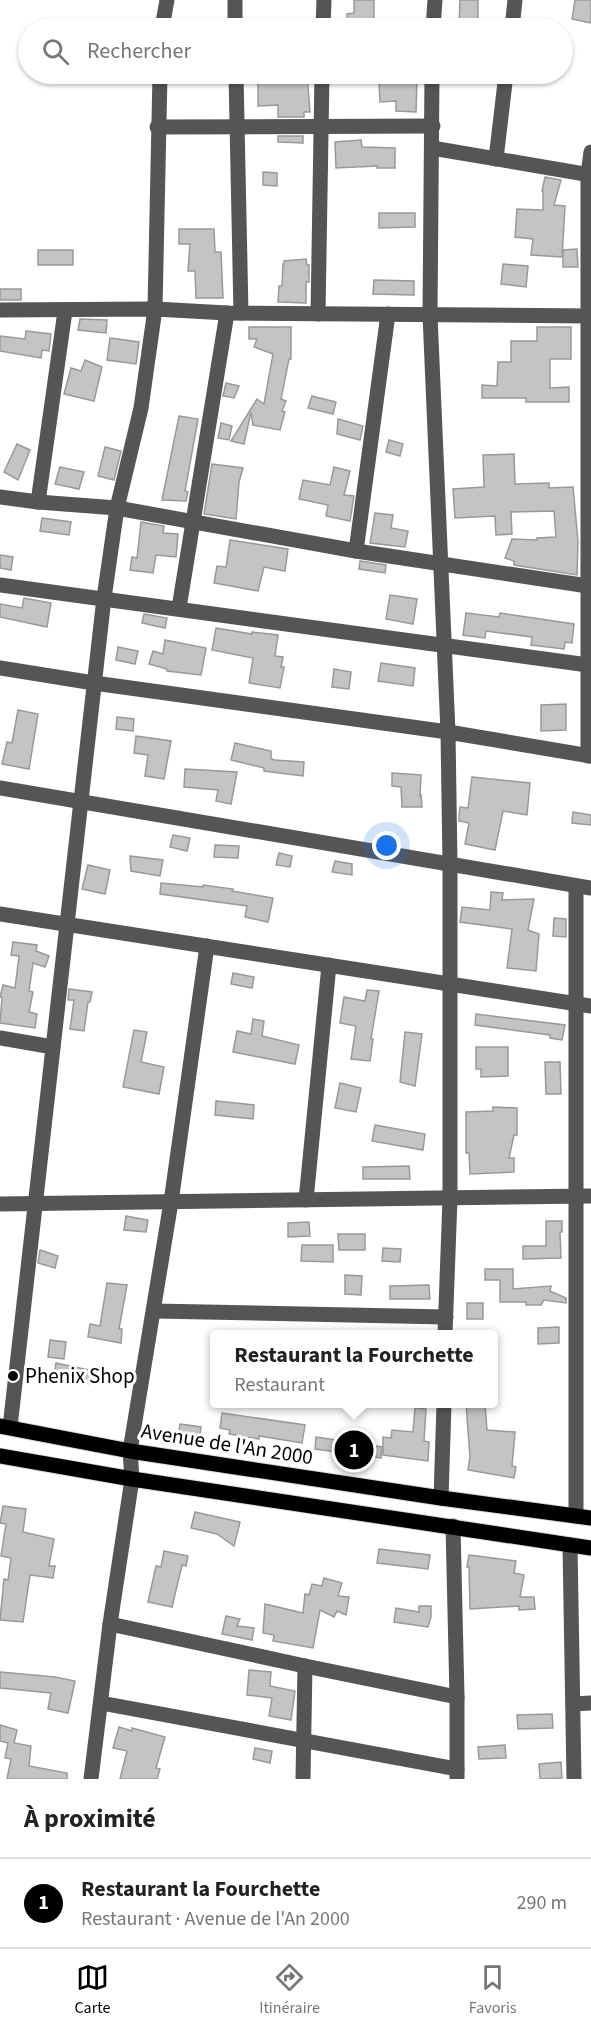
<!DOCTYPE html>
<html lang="fr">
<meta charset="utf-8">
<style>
:root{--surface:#fff;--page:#f6f6f6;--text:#222;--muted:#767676;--line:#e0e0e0;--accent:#000}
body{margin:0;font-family:"Source Sans 3",sans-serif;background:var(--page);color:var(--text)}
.you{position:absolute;left:387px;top:846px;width:21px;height:21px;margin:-15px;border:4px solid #fff;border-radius:50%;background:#1a73e8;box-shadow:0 0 0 9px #1a73e833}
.badge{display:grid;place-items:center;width:39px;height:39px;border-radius:50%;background:var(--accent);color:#fff;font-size:20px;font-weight:700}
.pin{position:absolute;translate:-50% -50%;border:3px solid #fff;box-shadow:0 2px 6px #0006}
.popup{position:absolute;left:210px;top:1330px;width:288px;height:78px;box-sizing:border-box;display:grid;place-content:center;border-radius:6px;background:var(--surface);filter:drop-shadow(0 2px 4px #0005);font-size:20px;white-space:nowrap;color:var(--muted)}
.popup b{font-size:22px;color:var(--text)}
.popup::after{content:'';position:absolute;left:50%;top:100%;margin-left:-12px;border:12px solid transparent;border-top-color:var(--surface)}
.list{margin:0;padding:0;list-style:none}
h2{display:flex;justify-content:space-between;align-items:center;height:78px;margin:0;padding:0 24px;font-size:26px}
h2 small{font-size:20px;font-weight:400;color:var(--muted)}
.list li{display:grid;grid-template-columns:39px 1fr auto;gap:18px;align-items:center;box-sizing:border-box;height:90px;padding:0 24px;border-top:2px solid var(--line)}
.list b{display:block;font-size:22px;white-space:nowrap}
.list p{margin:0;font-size:20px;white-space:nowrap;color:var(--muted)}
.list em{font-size:20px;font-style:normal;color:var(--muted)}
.icon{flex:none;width:33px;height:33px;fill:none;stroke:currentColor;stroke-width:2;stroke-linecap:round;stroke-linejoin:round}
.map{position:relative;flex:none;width:591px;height:1779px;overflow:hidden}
.search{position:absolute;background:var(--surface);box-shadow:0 2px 4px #0004;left:18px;right:18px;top:18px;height:66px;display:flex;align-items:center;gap:15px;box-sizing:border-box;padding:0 21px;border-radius:33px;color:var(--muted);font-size:22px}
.sheet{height:168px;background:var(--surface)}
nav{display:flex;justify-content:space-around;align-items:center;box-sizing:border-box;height:84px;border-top:2px solid var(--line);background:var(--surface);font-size:16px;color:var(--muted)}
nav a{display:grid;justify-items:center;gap:3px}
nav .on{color:var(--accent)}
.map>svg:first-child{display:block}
</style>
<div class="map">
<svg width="591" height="1779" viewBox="0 0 591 1779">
<rect width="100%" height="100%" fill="#fff"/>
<g fill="#c4c4c4" stroke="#999" stroke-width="1.5">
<path d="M 354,0 L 374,0 L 374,28 L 347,28 L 347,14 L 354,13 Z"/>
<path d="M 460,0 L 478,0 L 478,28 L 459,28 Z"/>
<path d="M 575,0 L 591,0 L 591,23 L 572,19 Z"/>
<path d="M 258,74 L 307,74 L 310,112 L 304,112 L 304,117 L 278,117 L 278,105 L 258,106 Z"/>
<path d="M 417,81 L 416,112 L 396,111 L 396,101 L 380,102 L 379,83 Z"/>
<path d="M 278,136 L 303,136 L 303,143 L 278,142 Z"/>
<path d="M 361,140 L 362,147 L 395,148 L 395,168 L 377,168 L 377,166 L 336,168 L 335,142 Z"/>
<path d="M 263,172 L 277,173 L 277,186 L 263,185 Z"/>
<path d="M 545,177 L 561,180 L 554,205 L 565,206 L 562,257 L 531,255 L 533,239 L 515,237 L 517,209 L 543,210 L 543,191 L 542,191 Z"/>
<path d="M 379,213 L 415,213 L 415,227 L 379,228 Z"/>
<path d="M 179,229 L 214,229 L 215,252 L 221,252 L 223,298 L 196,298 L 195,271 L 188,271 L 190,244 L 179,244 Z"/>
<path d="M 577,249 L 578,267 L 563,267 L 563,250 Z"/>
<rect x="38" y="250" width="35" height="15"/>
<path d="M 306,259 L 307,265 L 309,265 L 309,282 L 306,282 L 306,303 L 278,302 L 279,286 L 282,286 L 283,264 L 284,264 L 284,261 Z"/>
<path d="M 503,264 L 528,266 L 526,287 L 501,284 Z"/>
<path d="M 374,280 L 414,281 L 414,295 L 373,294 Z"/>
<rect x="0" y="289" width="21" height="11"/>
<path d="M 80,319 L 107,320 L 106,333 L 78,330 Z"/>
<path d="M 249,327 L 291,327 L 291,359 L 289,359 L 281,399 L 286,401 L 282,411 L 285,412 L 280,430 L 253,425 L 251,412 L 244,444 L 231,441 L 257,399 L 264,404 L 273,354 L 254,347 L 257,339 L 249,339 Z"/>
<path d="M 537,327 L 571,327 L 571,359 L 550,359 L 550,388 L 569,387 L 569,402 L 526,402 L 526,398 L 482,398 L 482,385 L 497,386 L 498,362 L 511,362 L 511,341 L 537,341 Z"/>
<path d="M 26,331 L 51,334 L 49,351 L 42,350 L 41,358 L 0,351 L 0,336 L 25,339 Z"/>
<path d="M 110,338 L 139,342 L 136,364 L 107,360 Z"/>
<path d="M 85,360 L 102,367 L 94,401 L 64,394 L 71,368 L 81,371 Z"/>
<path d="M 226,383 L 239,386 L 234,398 L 223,396 Z"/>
<path d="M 312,396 L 336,402 L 333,414 L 308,408 Z"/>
<path d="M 179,416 L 198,419 L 185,491 L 188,492 L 186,501 L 162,500 Z"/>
<path d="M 338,419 L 363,426 L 360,440 L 337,434 Z"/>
<path d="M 221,423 L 232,426 L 229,440 L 218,438 Z"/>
<path d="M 389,440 L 403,444 L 400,456 L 386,452 Z"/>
<path d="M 17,444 L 30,450 L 18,480 L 4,472 Z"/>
<path d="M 105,447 L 121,451 L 114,480 L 98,476 Z"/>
<path d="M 514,454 L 515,484 L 549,483 L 549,488 L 573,487 L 578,541 L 577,575 L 514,565 L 514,561 L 505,558 L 512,539 L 537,540 L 537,538 L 556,537 L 554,511 L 511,512 L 512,534 L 496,535 L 495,516 L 455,518 L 453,489 L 484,487 L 483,455 Z"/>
<path d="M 212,464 L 243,468 L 239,482 L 236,519 L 204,514 Z"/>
<path d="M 60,467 L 84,472 L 79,489 L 55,484 Z"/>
<path d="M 334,467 L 350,471 L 344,495 L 354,496 L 350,521 L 326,516 L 328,505 L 299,499 L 303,480 L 330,485 Z"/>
<path d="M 375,513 L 393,515 L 391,528 L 408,531 L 405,547 L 370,543 Z"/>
<path d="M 42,518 L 71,522 L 69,535 L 40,531 Z"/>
<path d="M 141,522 L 164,526 L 163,533 L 178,534 L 176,557 L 156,555 L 153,573 L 130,570 L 132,557 L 137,558 Z"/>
<path d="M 230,540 L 288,549 L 285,571 L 264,567 L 258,591 L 214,583 L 217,566 L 226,567 Z"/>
<path d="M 0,555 L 13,557 L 11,570 L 0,568 Z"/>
<path d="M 360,561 L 386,565 L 385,573 L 359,569 Z"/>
<path d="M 390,595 L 417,599 L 413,624 L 386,619 Z"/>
<path d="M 24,598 L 51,603 L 47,627 L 0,617 L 0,604 L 22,608 Z"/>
<path d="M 466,613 L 499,617 L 500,613 L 574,624 L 572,643 L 565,642 L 564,649 L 531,645 L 532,637 L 486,631 L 485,638 L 463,635 Z"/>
<path d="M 144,614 L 167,618 L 165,628 L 142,623 Z"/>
<path d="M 216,628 L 252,634 L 252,632 L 278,635 L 275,656 L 283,657 L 281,667 L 284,667 L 280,688 L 249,683 L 253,658 L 212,650 Z"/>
<path d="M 165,640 L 206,648 L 201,675 L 167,671 L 167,669 L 149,664 L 153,651 L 163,654 Z"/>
<path d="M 118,647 L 138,651 L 135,664 L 116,660 Z"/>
<path d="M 381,663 L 415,668 L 413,686 L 378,681 Z"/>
<path d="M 334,669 L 351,672 L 349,689 L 332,687 Z"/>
<path d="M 566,704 L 566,730 L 541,731 L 541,705 Z"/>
<path d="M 18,710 L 38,714 L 29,769 L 2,764 L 7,742 L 12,743 Z"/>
<path d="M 117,717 L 134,719 L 133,731 L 116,729 Z"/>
<path d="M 136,736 L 171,741 L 164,779 L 145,776 L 148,755 L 134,753 Z"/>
<path d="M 235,743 L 271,751 L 271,758 L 274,760 L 304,762 L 303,776 L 264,771 L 264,768 L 231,760 Z"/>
<path d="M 185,769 L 237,772 L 231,804 L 216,801 L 218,790 L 184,787 Z"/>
<path d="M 392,773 L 421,775 L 420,796 L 421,795 L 422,807 L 402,807 L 401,787 L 392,786 Z"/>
<path d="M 472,777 L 530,783 L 527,815 L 503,811 L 495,850 L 465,844 L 469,823 L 459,821 L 459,815 L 460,807 L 468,808 Z"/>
<path d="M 573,812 L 591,815 L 591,825 L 572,823 Z"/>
<path d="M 173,835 L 190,838 L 187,851 L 170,847 Z"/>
<path d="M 215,845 L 239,846 L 238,858 L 214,857 Z"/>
<path d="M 279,853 L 292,856 L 290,867 L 276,865 Z"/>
<path d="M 130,856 L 163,860 L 160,876 L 131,871 Z"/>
<path d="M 335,861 L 352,864 L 352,875 L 332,872 Z"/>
<path d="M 88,865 L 110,870 L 105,894 L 82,889 Z"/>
<path d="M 161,883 L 203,887 L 203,885 L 233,889 L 232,891 L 273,898 L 268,922 L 245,917 L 247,906 L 160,894 Z"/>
<path d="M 491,892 L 503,893 L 502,900 L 534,899 L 528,930 L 539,934 L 536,971 L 507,968 L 512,929 L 460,922 L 462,907 L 490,910 Z"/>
<path d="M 554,918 L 566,919 L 566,937 L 553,936 Z"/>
<path d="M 13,942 L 37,945 L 36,951 L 49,956 L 45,967 L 33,963 L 29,991 L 33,992 L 29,1012 L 37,1014 L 35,1028 L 0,1023 L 2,997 L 0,997 L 3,985 L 15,988 L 19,956 L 11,955 Z"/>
<path d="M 233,973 L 254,977 L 252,988 L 231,984 Z"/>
<path d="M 69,989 L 92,992 L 90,1002 L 88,1002 L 84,1031 L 70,1029 L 74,1000 L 68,1000 Z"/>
<path d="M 367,990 L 379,991 L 371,1039 L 373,1039 L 370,1061 L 351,1059 L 356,1026 L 340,1023 L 344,997 L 365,1001 Z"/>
<path d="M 476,1014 L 565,1025 L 562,1040 L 550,1038 L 550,1035 L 475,1025 Z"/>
<path d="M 253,1019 L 264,1021 L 262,1036 L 299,1045 L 295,1064 L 233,1052 L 237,1031 L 251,1034 Z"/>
<path d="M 134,1030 L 147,1032 L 141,1062 L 164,1067 L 159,1094 L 123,1087 Z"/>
<path d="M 405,1032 L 422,1034 L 415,1086 L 400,1082 Z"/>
<path d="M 476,1047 L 508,1047 L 508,1076 L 481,1077 L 481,1069 L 476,1069 Z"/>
<path d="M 545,1062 L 560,1062 L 561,1094 L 546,1094 Z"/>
<path d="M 340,1083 L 361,1088 L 356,1112 L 335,1108 Z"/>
<path d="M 216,1101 L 254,1105 L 253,1119 L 215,1115 Z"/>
<path d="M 493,1107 L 517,1108 L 517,1135 L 514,1135 L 509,1158 L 514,1158 L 514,1172 L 470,1174 L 469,1153 L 466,1153 L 466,1112 L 493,1111 Z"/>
<path d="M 375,1125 L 425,1134 L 423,1150 L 372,1141 Z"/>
<path d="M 409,1166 L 410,1179 L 363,1179 L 363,1167 Z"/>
<path d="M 126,1216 L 148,1220 L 146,1232 L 124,1230 Z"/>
<path d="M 546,1221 L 562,1221 L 562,1232 L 560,1232 L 561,1258 L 523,1259 L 523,1246 L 546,1246 Z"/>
<path d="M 309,1222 L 310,1236 L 288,1237 L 288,1223 Z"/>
<path d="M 338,1234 L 365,1234 L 365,1250 L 339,1250 Z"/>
<path d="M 302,1245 L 333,1245 L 333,1262 L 301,1261 Z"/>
<path d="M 383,1248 L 401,1249 L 400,1262 L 382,1261 Z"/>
<path d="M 40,1250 L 58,1256 L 55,1268 L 38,1263 Z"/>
<path d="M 485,1269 L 513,1269 L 513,1289 L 551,1286 L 550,1291 L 566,1298 L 566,1303 L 544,1300 L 541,1305 L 526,1305 L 526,1302 L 500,1302 L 500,1280 L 485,1280 Z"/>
<path d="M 345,1275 L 362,1276 L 361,1295 L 345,1294 Z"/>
<path d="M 107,1283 L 127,1285 L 119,1329 L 122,1329 L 121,1343 L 88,1337 L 90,1324 L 100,1326 Z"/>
<path d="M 429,1285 L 430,1299 L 390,1299 L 390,1286 Z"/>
<rect x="467" y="1303" width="16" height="16"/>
<path d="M 559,1327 L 559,1343 L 538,1344 L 538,1328 Z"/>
<path d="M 50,1340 L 66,1342 L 64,1359 L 48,1357 Z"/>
<path d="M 56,1363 L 94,1371 L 92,1384 L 54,1377 Z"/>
<path d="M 466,1404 L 485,1404 L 487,1430 L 515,1432 L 512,1466 L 516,1467 L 514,1478 L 468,1470 L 470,1457 Z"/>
<path d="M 415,1408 L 426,1409 L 424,1441 L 429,1442 L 428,1461 L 383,1455 L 383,1437 L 391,1438 L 392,1430 L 413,1432 Z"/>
<path d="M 222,1413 L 305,1425 L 302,1443 L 259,1436 L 259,1439 L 229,1434 L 230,1430 L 220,1428 Z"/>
<path d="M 180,1424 L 201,1427 L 199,1441 L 178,1438 Z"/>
<path d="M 316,1437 L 382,1447 L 381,1458 L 315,1449 Z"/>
<path d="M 3,1506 L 26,1509 L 23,1532 L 54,1539 L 49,1566 L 55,1566 L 53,1578 L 30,1575 L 23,1622 L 0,1620 L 4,1579 L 8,1580 L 11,1558 L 1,1556 L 6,1524 L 0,1523 Z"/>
<path d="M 195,1512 L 240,1522 L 234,1546 L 217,1534 L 191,1528 Z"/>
<path d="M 379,1549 L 430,1555 L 428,1569 L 377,1563 Z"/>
<path d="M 164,1551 L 188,1556 L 186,1566 L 182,1565 L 172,1607 L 148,1602 L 156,1566 L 161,1567 Z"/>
<path d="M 469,1555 L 516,1561 L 514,1573 L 524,1575 L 520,1597 L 534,1597 L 535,1609 L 519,1610 L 519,1606 L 470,1609 L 469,1567 L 467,1567 Z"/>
<path d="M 324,1578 L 342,1583 L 338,1596 L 349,1597 L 346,1615 L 337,1611 L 334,1617 L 320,1610 L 313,1648 L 273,1641 L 274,1635 L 263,1633 L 265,1604 L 303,1613 L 305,1594 L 309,1595 L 312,1584 L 322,1586 Z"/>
<path d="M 419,1606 L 431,1606 L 431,1617 L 428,1627 L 394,1622 L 396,1608 L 419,1612 Z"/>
<path d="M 226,1616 L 240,1619 L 237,1626 L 254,1628 L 252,1640 L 222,1634 Z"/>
<path d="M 249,1670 L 271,1672 L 270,1686 L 295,1691 L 291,1720 L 269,1716 L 272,1698 L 247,1695 Z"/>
<path d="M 0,1672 L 55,1677 L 75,1681 L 68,1713 L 48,1709 L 51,1693 L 0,1688 Z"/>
<path d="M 552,1714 L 553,1728 L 518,1729 L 517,1715 Z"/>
<path d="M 0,1725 L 17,1730 L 14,1743 L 31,1746 L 29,1766 L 67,1773 L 67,1779 L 7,1779 L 11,1759 L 5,1758 L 8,1743 L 0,1741 Z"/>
<path d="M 119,1727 L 132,1731 L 132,1728 L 165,1737 L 156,1768 L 160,1769 L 157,1779 L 120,1779 L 127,1751 L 113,1748 Z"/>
<path d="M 505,1745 L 506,1758 L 479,1759 L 478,1747 Z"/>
<path d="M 255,1748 L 272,1751 L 270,1763 L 253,1759 Z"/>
<path d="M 561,1762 L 562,1778 L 540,1779 L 539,1764 Z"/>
</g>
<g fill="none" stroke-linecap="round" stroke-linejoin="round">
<g stroke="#dbdbdb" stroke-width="17">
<g id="major">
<path d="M 0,1426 L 130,1451 L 441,1498 L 591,1518"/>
<path d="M 0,1456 L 132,1479 L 591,1548"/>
</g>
</g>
<g stroke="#555" stroke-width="15">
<path d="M 235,0 L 235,28"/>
<path d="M 162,28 L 167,0"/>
<path d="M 323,28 L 324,0"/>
<path d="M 433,28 L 435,0"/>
<path d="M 512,28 L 515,0"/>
<path d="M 236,74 L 241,313"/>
<path d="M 432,74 L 430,315 L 448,732 L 450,864 L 450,1199 L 445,1334"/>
<path d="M 157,127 L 433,126"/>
<path d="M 432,148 L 591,175"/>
<path d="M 496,159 L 506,74"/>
<path d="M 0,310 L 155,309 L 227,313 L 591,316"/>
<path d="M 318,314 L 322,74"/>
<path d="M 0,497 L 38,502 L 117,508 L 356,551 L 588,586"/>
<path d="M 38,502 L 65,311"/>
<path d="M 356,551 L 388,314"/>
<path d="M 0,585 L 588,665"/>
<path d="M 179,608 L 227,313"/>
<path d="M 0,668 L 94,683 L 448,732 L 591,756"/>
<path d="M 588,756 L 588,174 L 591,152"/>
<path d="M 0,788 L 591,888"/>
<path d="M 576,886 L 576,1516"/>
<path d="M 0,914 L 591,1006"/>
<path d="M 0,1038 L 53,1047"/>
<path d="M 306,1200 L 329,965"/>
<path d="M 0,1204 L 591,1196"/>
<path d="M 154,1311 L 446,1317"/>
<path d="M 10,1427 L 104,598 L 117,508 L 141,408 L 155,309 L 160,74"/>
<path d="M 441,1498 L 444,1404"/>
<path d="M 453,1526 L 457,1697 L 457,1779"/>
<path d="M 570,1545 L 574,1779"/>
<path d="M 110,1624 L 305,1666 L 457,1697"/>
<path d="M 101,1703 L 457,1769"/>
<path d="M 573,1704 L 591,1703"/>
<path d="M 91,1779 L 110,1624 L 132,1479 L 130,1451 L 171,1202 L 207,946"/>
<path d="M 303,1779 L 305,1666"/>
</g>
<use href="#major" stroke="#000" stroke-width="15"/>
</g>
<circle fill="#000" stroke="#fff" stroke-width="2" cx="13" cy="1376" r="6"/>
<g text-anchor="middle" stroke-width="6" stroke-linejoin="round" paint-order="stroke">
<g font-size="21" fill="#000" stroke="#fff" text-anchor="start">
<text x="25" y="1383">Phenix Shop</text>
</g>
<g font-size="21" fill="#000" stroke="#fff">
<text transform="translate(227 1444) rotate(9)" y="7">Avenue de l'An 2000</text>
</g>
</g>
</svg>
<div class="you"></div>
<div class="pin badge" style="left:354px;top:1450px">1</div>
<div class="popup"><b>Restaurant la Fourchette</b>Restaurant</div>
<div class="search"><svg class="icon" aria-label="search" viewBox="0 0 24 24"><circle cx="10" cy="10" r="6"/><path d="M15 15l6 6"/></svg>Rechercher</div>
</div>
<section class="sheet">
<h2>À proximité<small></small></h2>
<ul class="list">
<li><span class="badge">1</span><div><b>Restaurant la Fourchette</b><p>Restaurant · Avenue de l'An 2000</p></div><em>290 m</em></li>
</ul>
</section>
<nav>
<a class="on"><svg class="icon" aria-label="map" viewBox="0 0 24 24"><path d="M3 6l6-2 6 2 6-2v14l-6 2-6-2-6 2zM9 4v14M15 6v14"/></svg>Carte</a>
<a><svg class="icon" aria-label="directions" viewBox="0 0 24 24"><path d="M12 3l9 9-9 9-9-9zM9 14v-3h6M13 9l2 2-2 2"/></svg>Itinéraire</a>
<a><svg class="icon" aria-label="saved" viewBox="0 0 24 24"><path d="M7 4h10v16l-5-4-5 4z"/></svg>Favoris</a>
</nav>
